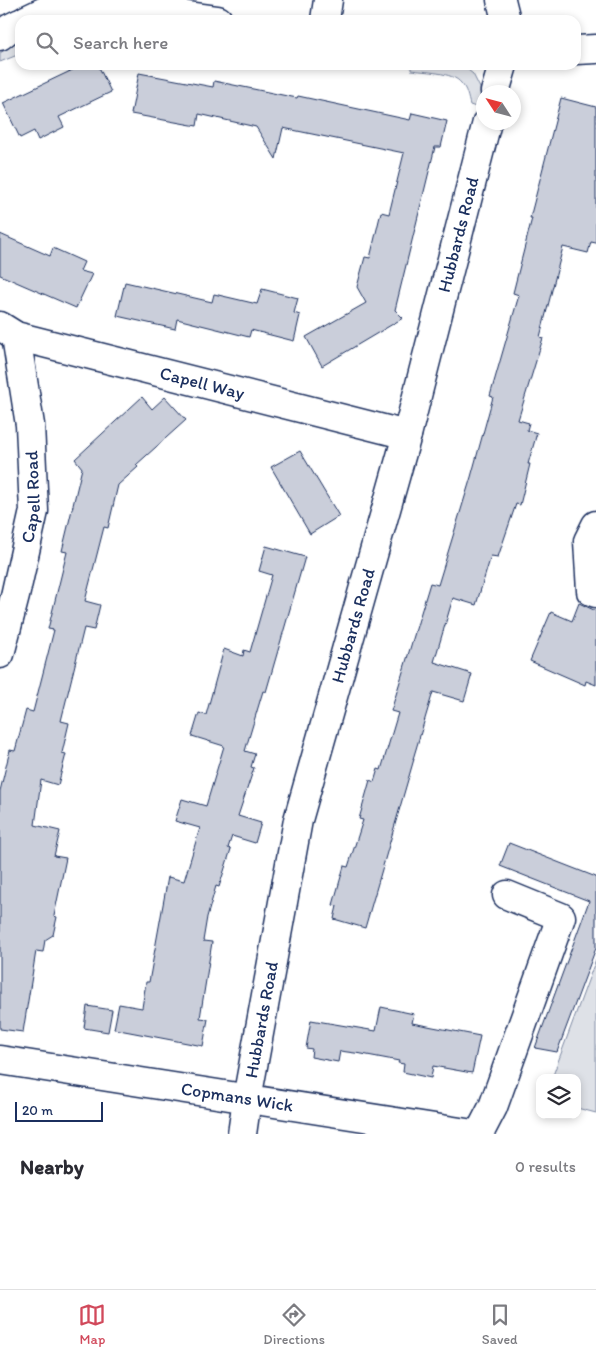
<!DOCTYPE html>
<style>
:root{--surface:#fff;--page:#f2f2f3;--text:#2b2b33;--muted:#7c7c81;--line:#e1e1e2;--accent:#d1495b}
body{margin:0;font-family:Itim,sans-serif;background:var(--page);color:var(--text)}
.controls{position:absolute;right:15px;bottom:15px;display:grid;overflow:hidden;border-radius:10px;box-shadow:0 2px 8px #0003}
.controls button{width:45px;height:45px;display:grid;place-items:center;padding:0;border:0;border-bottom:1px solid var(--line);background:var(--surface);color:var(--text);font:25px sans-serif}
.compass{position:absolute;left:476px;top:85px;width:45px;height:45px;border-radius:50%;background:var(--surface);box-shadow:0 2px 8px #0003;rotate:306deg}
.scale{position:absolute;left:15px;bottom:12px;width:88px;box-sizing:border-box;padding-left:5px;border:2px solid #1b2f5e;border-top:0;font-size:14px;line-height:18px;white-space:nowrap;color:#1b2f5e;-webkit-text-stroke:4px #fff;paint-order:stroke}
.list{margin:0;padding:0;list-style:none}
h2{display:flex;justify-content:space-between;align-items:center;height:65px;margin:0;padding:0 20px;font-size:21px}
h2 small{font-size:16px;font-weight:400;color:var(--muted)}
.icon{flex:none;width:28px;height:28px;fill:none;stroke:currentColor;stroke-width:2;stroke-linecap:round;stroke-linejoin:round}
.map{position:relative;flex:none;width:596px;height:1134px;overflow:hidden}
.search{position:absolute;background:var(--surface);box-shadow:0 2px 8px #0003;left:15px;right:15px;top:15px;height:55px;display:flex;align-items:center;gap:12px;box-sizing:border-box;padding:0 18px;border-radius:15px;color:var(--muted);font-size:19px}
.sheet{height:155px;background:var(--surface)}
nav{display:flex;justify-content:space-around;align-items:center;box-sizing:border-box;height:70px;border-top:1px solid var(--line);background:var(--surface);font-size:14px;color:var(--muted)}
nav a{display:grid;justify-items:center;gap:2px}
nav .on{color:var(--accent)}
.map>svg:first-child{display:block}
</style>
<div class="map">
<svg width="596" height="1134" viewBox="0 0 596 1134">
<rect width="100%" height="100%" fill="#fff"/>
<filter id="ink" filterUnits="userSpaceOnUse"><feTurbulence type="fractalNoise" baseFrequency=".02" numOctaves="2"/><feDisplacementMap in="SourceGraphic" scale="10" xChannelSelector="R" yChannelSelector="G"/><feConvolveMatrix kernelMatrix="1 2 1 2 8 2 1 2 1" color-interpolation-filters="sRGB"/></filter>
<g filter="url(#ink)">
<g fill="#dee1e7" stroke="#7c88a2">
<path d="M 20,40 L 20,54 L 0,62 L 0,53 Z"/>
<path d="M 411,65 L 462,65 L 473,74 L 480,88 L 481,101 L 479,108 L 470,105 C 468,98 467,89 461,83 C 453,72 424,72 411,70 Z"/>
<path d="M 596,959 L 596,1113 L 577,1108 L 577,1078 L 552,1078 Z"/>
</g>
<g fill="#caceda" stroke="#1b2f5e">
<path d="M 83,65 L 98,65 L 111,92 L 59,117 L 64,127 L 38,140 L 34,131 L 20,138 L 3,103 Z"/>
<path d="M 139,73 L 213,87 L 214,81 L 297,98 L 298,96 L 410,120 L 412,113 L 447,121 L 441,147 L 435,147 L 395,310 L 403,318 L 322,366 L 306,337 L 366,303 L 357,287 L 365,257 L 370,258 L 381,212 L 389,214 L 404,153 L 283,128 L 276,159 L 256,127 L 199,114 L 197,126 L 131,114 Z"/>
<path d="M 561,98 L 596,107 L 596,243 L 591,242 L 588,253 L 563,247 L 540,337 L 543,338 L 518,420 L 529,423 L 527,430 L 537,433 L 528,464 L 530,464 L 520,505 L 516,504 L 498,557 L 491,556 L 476,605 L 453,598 L 434,662 L 472,674 L 464,701 L 433,692 L 413,759 L 414,759 L 365,928 L 334,919 L 337,906 L 333,905 L 344,866 L 348,867 L 363,820 L 359,819 L 370,780 L 374,782 L 378,769 L 381,770 L 398,713 L 391,711 L 430,583 L 438,585 L 471,477 L 493,397 L 490,396 L 519,295 L 513,293 L 532,218 L 530,218 Z"/>
<path d="M 0,234 L 50,256 L 53,248 L 84,262 L 80,271 L 92,274 L 76,308 L 0,275 Z"/>
<path d="M 125,282 L 212,302 L 214,294 L 257,304 L 262,289 L 298,298 L 294,313 L 300,315 L 294,341 L 251,330 L 249,337 L 177,319 L 175,329 L 117,316 Z"/>
<path d="M 142,397 L 152,409 L 165,397 L 186,420 L 136,465 L 138,467 L 118,485 L 108,528 L 104,527 L 85,601 L 100,605 L 94,630 L 84,628 L 61,721 L 69,723 L 62,753 L 66,754 L 58,785 L 41,780 L 35,825 L 60,831 L 54,856 L 66,858 L 54,916 L 57,917 L 53,935 L 45,940 L 43,952 L 36,951 L 23,1032 L 0,1029 L 0,791 L 10,750 L 15,751 L 26,710 L 33,712 L 54,630 L 48,629 L 67,552 L 62,551 L 82,468 L 75,459 Z"/>
<path d="M 300,451 L 339,516 L 310,534 L 271,467 Z"/>
<path d="M 266,546 L 305,557 L 266,692 L 263,691 L 245,751 L 255,754 L 251,767 L 254,768 L 238,816 L 261,823 L 255,843 L 232,836 L 228,848 L 231,849 L 219,887 L 216,886 L 207,917 L 203,941 L 212,942 L 200,1018 L 208,1019 L 203,1046 L 114,1029 L 119,1004 L 142,1008 L 146,982 L 149,982 L 168,877 L 184,881 L 200,828 L 175,821 L 182,799 L 206,806 L 224,746 L 192,736 L 199,713 L 206,715 L 224,649 L 243,656 L 244,650 L 250,652 L 272,575 L 259,571 Z"/>
<path d="M 579,603 L 596,611 L 596,685 L 586,681 L 585,685 L 530,661 L 551,612 L 572,621 Z"/>
<path d="M 509,843 L 596,877 L 596,948 L 557,1052 L 535,1048 L 589,901 L 500,866 Z"/>
<path d="M 87,1006 L 112,1010 L 108,1032 L 84,1028 Z"/>
<path d="M 381,1007 L 414,1014 L 412,1023 L 480,1036 L 472,1073 L 433,1066 L 431,1078 L 403,1072 L 404,1064 L 398,1063 L 399,1061 L 362,1054 L 340,1051 L 338,1062 L 311,1057 L 312,1049 L 306,1048 L 311,1020 L 376,1031 Z"/>
</g>
<g fill="none" stroke-linecap="round" stroke-linejoin="round">
<g stroke="#1b2f5e" stroke-width="31">
<g id="minor">
<path d="M 501,0 L 506,20"/>
<path d="M 26,20 L 47,10 L 86,4 L 122,7 L 218,20"/>
<path d="M 325,20 L 328,0"/>
<path d="M 0,36 L 10,28 L 20,23"/>
<path d="M 576,50 L 596,49"/>
<path d="M 495,92 L 503,65"/>
<path id="s1" d="M 0,326 L 16,336 L 407,435"/>
<path d="M 596,525 L 588,541 L 591,591 L 596,593"/>
<path id="s2" d="M 0,654 L 15,596 L 34,511 L 30,425 L 16,336"/>
<path id="s3" d="M 0,1060 L 473,1134"/>
<path id="s4" d="M 242,1134 L 247,1099 L 298,820 L 407,435 L 487,122"/>
<path d="M 479,1134 L 493,1107 L 561,917 L 507,895"/>
</g>
</g>
<use href="#minor" stroke="#fff" stroke-width="28"/>
</g>
</g>
<g text-anchor="middle" stroke-width="4" stroke-linejoin="round" paint-order="stroke">
<g font-size="18" fill="#1b2f5e" stroke="#fff">
<text dy="6" stroke="none"><textPath href="#s4" startOffset="926">Hubbards Road</textPath></text>
<text dy="6" stroke="none"><textPath href="#s1" startOffset="211">Capell Way</textPath></text>
<text dy="6" stroke="none"><textPath href="#s2" startOffset="161">Capell Road</textPath></text>
<text dy="6" stroke="none"><textPath href="#s4" startOffset="521">Hubbards Road</textPath></text>
<text dy="6" stroke="none"><textPath href="#s4" startOffset="116">Hubbards Road</textPath></text>
<text dy="6" stroke="none"><textPath href="#s3" startOffset="240">Copmans Wick</textPath></text>
</g>
</g>
</svg>
<div class="controls">
<button><svg class="icon" aria-label="layers" viewBox="0 0 24 24"><path d="M12 4l9 5-9 5-9-5zM3 14l9 5 9-5"/></svg></button>
</div>
<svg class="compass" viewBox="-18 -18 36 36"><path d="M0-13l5 13h-10z" fill="#e53935"/><path d="M0 13l5-13h-10z" fill="#7c7c81"/></svg>
<div class="scale">20 m</div>
<div class="search"><svg class="icon" aria-label="search" viewBox="0 0 24 24"><circle cx="10" cy="10" r="6"/><path d="M15 15l6 6"/></svg>Search here</div>
</div>
<section class="sheet">
<h2>Nearby<small>0 results</small></h2>
<ul class="list">
</ul>
</section>
<nav>
<a class="on"><svg class="icon" aria-label="map" viewBox="0 0 24 24"><path d="M3 6l6-2 6 2 6-2v14l-6 2-6-2-6 2zM9 4v14M15 6v14"/></svg>Map</a>
<a><svg class="icon" aria-label="directions" viewBox="0 0 24 24"><path d="M12 3l9 9-9 9-9-9zM9 14v-3h6M13 9l2 2-2 2"/></svg>Directions</a>
<a><svg class="icon" aria-label="saved" viewBox="0 0 24 24"><path d="M7 4h10v16l-5-4-5 4z"/></svg>Saved</a>
</nav>
